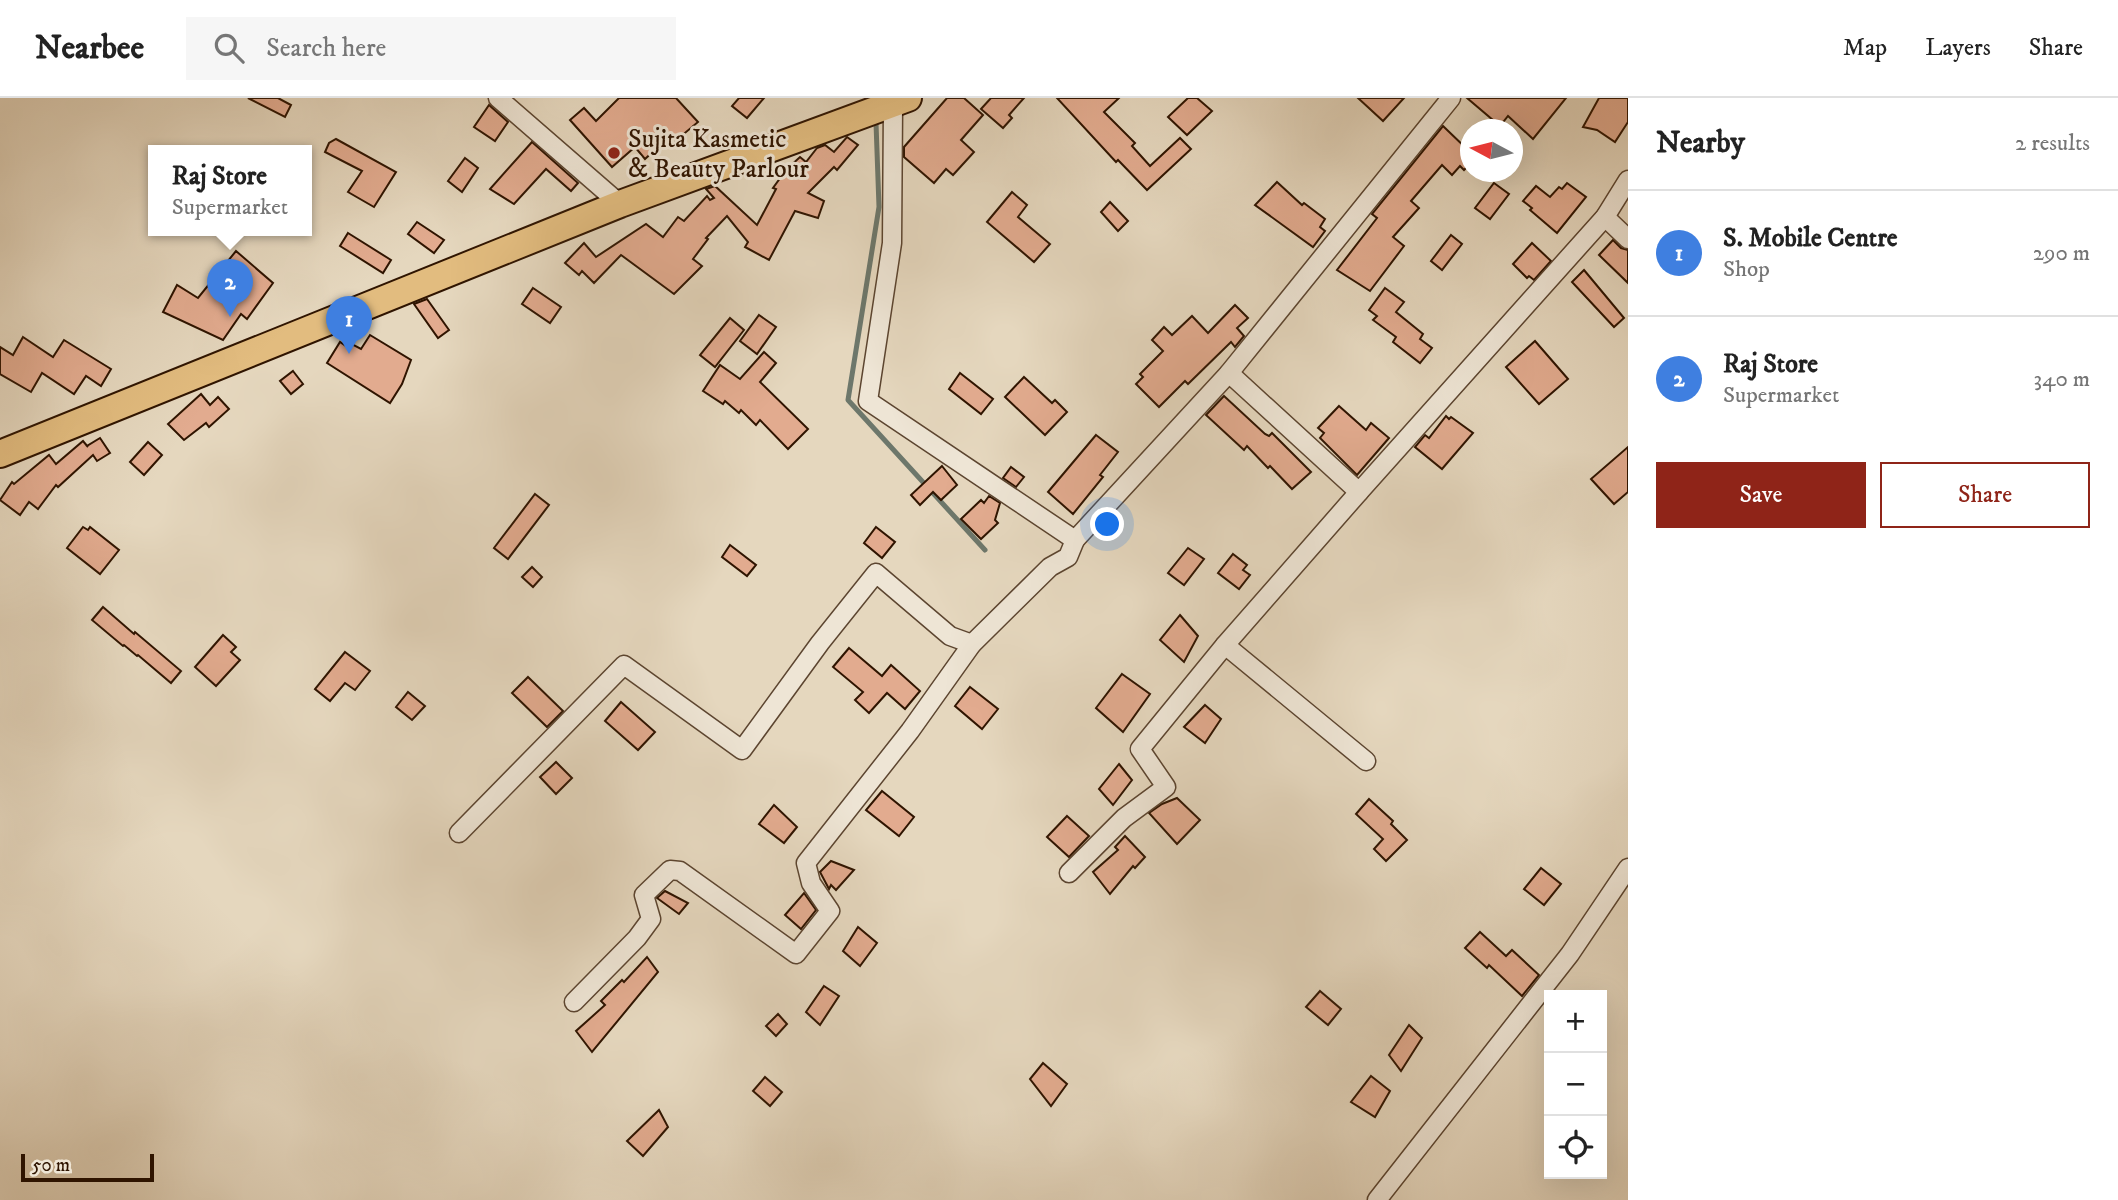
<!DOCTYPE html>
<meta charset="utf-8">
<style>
:root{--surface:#fff;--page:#f6f6f6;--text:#222;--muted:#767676;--line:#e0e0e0;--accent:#8f2418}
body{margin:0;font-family:"IM FELL DW Pica",serif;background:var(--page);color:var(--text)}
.controls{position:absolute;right:21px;bottom:21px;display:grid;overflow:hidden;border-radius:0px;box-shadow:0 7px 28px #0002}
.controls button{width:63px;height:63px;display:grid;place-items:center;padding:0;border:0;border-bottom:2px solid var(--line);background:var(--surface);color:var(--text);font:35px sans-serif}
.compass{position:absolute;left:1460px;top:21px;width:63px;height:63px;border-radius:50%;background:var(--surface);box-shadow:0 7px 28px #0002;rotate:277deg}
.scale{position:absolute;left:21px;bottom:18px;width:133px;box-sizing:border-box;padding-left:7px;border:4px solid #2f1400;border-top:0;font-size:19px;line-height:24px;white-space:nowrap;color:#2f1400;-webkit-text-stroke:5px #eee5d5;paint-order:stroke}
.you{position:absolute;left:1108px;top:427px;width:24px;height:24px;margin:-18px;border:5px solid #fff;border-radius:50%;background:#1a73e8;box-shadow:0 0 0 10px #1a73e833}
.badge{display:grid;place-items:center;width:46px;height:46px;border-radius:50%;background:var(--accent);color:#fff;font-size:23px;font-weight:700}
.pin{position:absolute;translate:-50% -58px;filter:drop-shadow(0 2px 4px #0008)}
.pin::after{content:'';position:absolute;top:37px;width:24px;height:21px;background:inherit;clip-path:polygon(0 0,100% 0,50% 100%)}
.popup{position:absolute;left:148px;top:47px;width:164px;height:91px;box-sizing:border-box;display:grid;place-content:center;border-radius:0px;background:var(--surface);filter:drop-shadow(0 2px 5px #0005);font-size:23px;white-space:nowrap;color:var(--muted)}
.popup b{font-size:26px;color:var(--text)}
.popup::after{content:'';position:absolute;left:50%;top:100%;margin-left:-14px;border:14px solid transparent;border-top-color:var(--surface)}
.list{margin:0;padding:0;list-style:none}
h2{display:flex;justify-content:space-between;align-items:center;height:91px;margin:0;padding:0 28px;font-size:30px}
h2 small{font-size:23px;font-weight:400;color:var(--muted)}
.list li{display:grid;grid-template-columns:46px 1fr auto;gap:21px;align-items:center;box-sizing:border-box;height:126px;padding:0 28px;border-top:2px solid var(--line)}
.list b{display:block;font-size:26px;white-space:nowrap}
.list p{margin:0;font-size:23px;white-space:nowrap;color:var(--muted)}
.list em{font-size:23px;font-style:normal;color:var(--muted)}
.actions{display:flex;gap:14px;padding:21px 28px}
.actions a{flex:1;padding:16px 0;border:2px solid var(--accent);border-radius:0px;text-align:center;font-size:24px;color:var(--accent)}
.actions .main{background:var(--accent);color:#fff}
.icon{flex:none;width:38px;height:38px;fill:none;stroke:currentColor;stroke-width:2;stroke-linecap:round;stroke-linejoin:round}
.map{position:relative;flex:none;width:1628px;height:1102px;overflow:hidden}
header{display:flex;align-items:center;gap:42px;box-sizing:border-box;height:98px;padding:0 35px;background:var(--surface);border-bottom:2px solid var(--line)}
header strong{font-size:33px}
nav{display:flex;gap:38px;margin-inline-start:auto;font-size:24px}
.search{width:490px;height:63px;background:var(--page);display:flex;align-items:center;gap:18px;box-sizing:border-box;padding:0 24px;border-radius:0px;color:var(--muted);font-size:26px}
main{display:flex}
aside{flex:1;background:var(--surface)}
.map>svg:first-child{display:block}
</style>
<header>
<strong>Nearbee</strong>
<div class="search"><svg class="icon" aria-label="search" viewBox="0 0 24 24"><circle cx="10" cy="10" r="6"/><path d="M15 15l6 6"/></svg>Search here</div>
<nav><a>Map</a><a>Layers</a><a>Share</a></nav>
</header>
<main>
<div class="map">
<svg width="1628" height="1102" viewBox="0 0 1628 1102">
<rect width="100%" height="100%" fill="#e5d7be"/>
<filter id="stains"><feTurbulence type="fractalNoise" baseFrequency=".00286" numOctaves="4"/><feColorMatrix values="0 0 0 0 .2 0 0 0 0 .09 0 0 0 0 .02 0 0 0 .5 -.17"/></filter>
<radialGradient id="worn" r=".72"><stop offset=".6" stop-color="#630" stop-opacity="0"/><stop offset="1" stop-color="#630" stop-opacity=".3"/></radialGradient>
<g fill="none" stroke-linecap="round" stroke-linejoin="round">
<path stroke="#6d776b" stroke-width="5" d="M 876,25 L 879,109 L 848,302 L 985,452"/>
</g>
<g fill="#e2ab8f" stroke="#2f1400" stroke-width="2">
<path d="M 248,0 L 278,0 L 291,7 L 285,19 Z"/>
<path d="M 619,0 L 676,0 L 698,24 L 673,45 L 668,40 L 645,61 L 635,49 L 612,69 L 570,22 L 584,10 L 596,23 Z"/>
<path d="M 739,0 L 764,0 L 747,20 L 732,8 Z"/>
<path d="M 947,0 L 964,0 L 983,17 L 961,42 L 974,54 L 953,77 L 946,71 L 934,85 L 904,59 L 904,49 Z"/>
<path d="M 991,0 L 1024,0 L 1009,17 L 1012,20 L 1003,30 L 981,11 Z"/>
<path d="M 1057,0 L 1119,0 L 1104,14 L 1135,45 L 1132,48 L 1150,68 L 1180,40 L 1191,51 L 1147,92 L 1118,62 L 1116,64 Z"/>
<path d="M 1188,0 L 1197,0 L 1212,13 L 1187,37 L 1168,19 Z"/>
<path d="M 1358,0 L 1404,0 L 1383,23 Z"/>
<path d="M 1467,0 L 1566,0 L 1533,41 L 1508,18 L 1500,28 Z"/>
<path d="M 1599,0 L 1628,0 L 1628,24 L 1615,44 L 1597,32 L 1583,29 Z"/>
<path d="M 489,7 L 508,24 L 495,43 L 474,29 Z"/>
<path d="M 1443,28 L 1471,55 L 1471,65 L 1464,72 L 1460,68 L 1452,77 L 1442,67 L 1411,103 L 1419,110 L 1393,139 L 1404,148 L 1370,193 L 1337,172 L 1377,120 L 1372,116 Z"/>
<path d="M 847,39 L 858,47 L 837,72 L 834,69 L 808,95 L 824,103 L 818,120 L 795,113 L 769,162 L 745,149 L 748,144 L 727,118 L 706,140 L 708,141 L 693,161 L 702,168 L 674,196 L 621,157 L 594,185 L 582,173 L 579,177 L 565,165 L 584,145 L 596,159 L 646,126 L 663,139 L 678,119 L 684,123 L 707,98 L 710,102 L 714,100 L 706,91 L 715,88 L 757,127 L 776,91 L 773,90 L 786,72 L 800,59 L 806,64 L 817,50 L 825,47 L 834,54 Z"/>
<path d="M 336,41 L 396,74 L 374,109 L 348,94 L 362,73 L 325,54 L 329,45 Z"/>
<path d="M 532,44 L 578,85 L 571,93 L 546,71 L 514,106 L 490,91 Z"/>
<path d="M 465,60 L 478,70 L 462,94 L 448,83 Z"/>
<path d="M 1277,84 L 1302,107 L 1304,105 L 1325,121 L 1320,129 L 1325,133 L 1313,149 L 1255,107 Z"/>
<path d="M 1494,85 L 1509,96 L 1490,121 L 1475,110 Z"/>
<path d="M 1567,85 L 1586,99 L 1557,135 L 1530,112 L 1532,110 L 1523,103 L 1536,88 L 1550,99 L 1559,89 L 1562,91 Z"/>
<path d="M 1012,94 L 1027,107 L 1018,119 L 1050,146 L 1034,164 L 987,124 Z"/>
<path d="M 1110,104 L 1128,123 L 1118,133 L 1101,114 Z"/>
<path d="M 417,124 L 444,142 L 434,155 L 408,136 Z"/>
<path d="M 348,135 L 391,162 L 383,175 L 340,148 Z"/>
<path d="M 1451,137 L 1462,146 L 1442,172 L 1431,163 Z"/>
<path d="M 1613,142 L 1621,150 L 1628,152 L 1628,185 L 1599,157 Z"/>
<path d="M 1532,145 L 1551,163 L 1534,182 L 1529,178 L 1527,180 L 1513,166 Z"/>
<path d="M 236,153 L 273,185 L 247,221 L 241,216 L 223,242 L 163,214 L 177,187 L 198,200 Z"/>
<path d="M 1584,172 L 1624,220 L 1614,229 L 1572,184 Z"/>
<path d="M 533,190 L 561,209 L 550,225 L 522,206 Z"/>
<path d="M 1385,190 L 1404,204 L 1396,214 L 1423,236 L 1420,241 L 1432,250 L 1420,265 L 1393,244 L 1396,239 L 1373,222 L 1377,218 L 1369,212 Z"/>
<path d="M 427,201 L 449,232 L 438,240 L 414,206 Z"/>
<path d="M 1235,207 L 1248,220 L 1237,230 L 1244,238 L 1235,249 L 1231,244 L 1188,286 L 1185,283 L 1159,309 L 1136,286 L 1143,279 L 1140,276 L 1163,253 L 1152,242 L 1164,229 L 1172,237 L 1192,218 L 1208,235 Z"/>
<path d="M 759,217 L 776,229 L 757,256 L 740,243 Z"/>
<path d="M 730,220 L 744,232 L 715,269 L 700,257 Z"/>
<path d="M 370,237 L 411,262 L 402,286 L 390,305 L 327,265 L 340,244 L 346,248 L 348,244 L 361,251 Z"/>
<path d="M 23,239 L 53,259 L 64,242 L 111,271 L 101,288 L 86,278 L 74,296 L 42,275 L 31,294 L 0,276 L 0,249 L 13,257 Z"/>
<path d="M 1535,243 L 1568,281 L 1539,306 L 1506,269 Z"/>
<path d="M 764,254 L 776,265 L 760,284 L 808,331 L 788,351 L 760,322 L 756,327 L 741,312 L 739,315 L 725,303 L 723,306 L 703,293 L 720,267 L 740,281 Z"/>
<path d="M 293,273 L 303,286 L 291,296 L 280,283 Z"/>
<path d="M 960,275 L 993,301 L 981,316 L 949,291 Z"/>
<path d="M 1024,279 L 1052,305 L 1055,302 L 1067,314 L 1045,337 L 1005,299 Z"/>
<path d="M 201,296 L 210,307 L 218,299 L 229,311 L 209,329 L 206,325 L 184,342 L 168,326 Z"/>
<path d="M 1224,298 L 1265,336 L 1269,338 L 1272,335 L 1311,374 L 1292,391 L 1270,368 L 1268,370 L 1247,348 L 1244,352 L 1206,317 Z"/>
<path d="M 1339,308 L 1366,332 L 1371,325 L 1389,340 L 1357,377 L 1320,340 L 1324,335 L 1318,330 Z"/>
<path d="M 1446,318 L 1449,321 L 1451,319 L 1473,335 L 1442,371 L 1415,349 L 1425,337 L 1429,340 Z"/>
<path d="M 1096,337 L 1118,354 L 1100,377 L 1103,379 L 1073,416 L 1048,394 Z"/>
<path d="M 100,340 L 110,355 L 97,363 L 93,357 L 58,389 L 56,387 L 38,411 L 29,404 L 20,417 L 0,402 L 12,384 L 14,386 L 49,357 L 56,366 L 83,343 L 88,349 L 87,348 Z"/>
<path d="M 148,344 L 162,357 L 144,377 L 130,364 Z"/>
<path d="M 1628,349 L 1628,394 L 1614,406 L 1591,381 Z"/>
<path d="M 942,368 L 957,387 L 941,402 L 933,394 L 920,407 L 911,397 Z"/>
<path d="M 1011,369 L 1024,379 L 1016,389 L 1003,380 Z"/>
<path d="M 535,396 L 549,407 L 508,461 L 494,450 Z"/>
<path d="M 989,398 L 1000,405 L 995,422 L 998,425 L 981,441 L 961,421 L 981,402 L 984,405 Z"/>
<path d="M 83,429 L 88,432 L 90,429 L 119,452 L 100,476 L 67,450 Z"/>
<path d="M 876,429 L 895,444 L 882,460 L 864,445 Z"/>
<path d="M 730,447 L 756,467 L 747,478 L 722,459 Z"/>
<path d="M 1188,450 L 1204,461 L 1184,487 L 1168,475 Z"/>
<path d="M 1233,456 L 1247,467 L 1243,472 L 1250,477 L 1239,491 L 1218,475 Z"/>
<path d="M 532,469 L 542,479 L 533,489 L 522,479 Z"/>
<path d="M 103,509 L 134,536 L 135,534 L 181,573 L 171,585 L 138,557 L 137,558 L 124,547 L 123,548 L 92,522 Z"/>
<path d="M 1180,517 L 1198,538 L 1184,564 L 1160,542 Z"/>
<path d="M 223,537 L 236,549 L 231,554 L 240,562 L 216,588 L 195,569 Z"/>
<path d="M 849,550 L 882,578 L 891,567 L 920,593 L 905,611 L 887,595 L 869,615 L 855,602 L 863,594 L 833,569 Z"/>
<path d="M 345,554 L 370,573 L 355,592 L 345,585 L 330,603 L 315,591 Z"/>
<path d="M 1122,576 L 1150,596 L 1123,634 L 1096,610 Z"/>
<path d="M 528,579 L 563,613 L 547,629 L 512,595 Z"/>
<path d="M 970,589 L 998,611 L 982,631 L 955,608 Z"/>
<path d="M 408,594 L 425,608 L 412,622 L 396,609 Z"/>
<path d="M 621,604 L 655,634 L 638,652 L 605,623 Z"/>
<path d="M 1205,607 L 1221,621 L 1205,645 L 1184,629 Z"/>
<path d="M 556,664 L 572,680 L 556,696 L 540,679 Z"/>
<path d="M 1119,666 L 1132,682 L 1113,707 L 1099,691 Z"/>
<path d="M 882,693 L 914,719 L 899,738 L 866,712 Z"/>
<path d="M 1177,700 L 1200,722 L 1177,746 L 1149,715 L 1162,706 Z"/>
<path d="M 1369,701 L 1393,723 L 1391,726 L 1407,742 L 1386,763 L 1374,751 L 1383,741 L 1356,716 Z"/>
<path d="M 774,707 L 797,729 L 784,745 L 759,726 Z"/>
<path d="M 1067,718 L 1089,738 L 1069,759 L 1047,739 Z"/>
<path d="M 1125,738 L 1145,759 L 1135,770 L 1133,768 L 1110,796 L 1093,774 L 1118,752 L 1115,749 Z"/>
<path d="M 831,763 L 854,772 L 836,792 L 831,787 L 829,791 L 820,774 Z"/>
<path d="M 1541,770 L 1561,786 L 1544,807 L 1524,791 Z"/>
<path d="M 665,793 L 688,805 L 679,816 L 657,800 Z"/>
<path d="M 804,795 L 816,812 L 801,831 L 785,817 Z"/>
<path d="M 858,829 L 877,845 L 860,868 L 843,853 Z"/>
<path d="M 1480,834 L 1506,858 L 1512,852 L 1539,877 L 1522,898 L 1489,867 L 1487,870 L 1465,850 Z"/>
<path d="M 647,859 L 658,874 L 592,954 L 576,933 L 605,907 L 601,903 L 622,882 L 624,884 Z"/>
<path d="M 824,888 L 839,898 L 820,927 L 806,914 Z"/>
<path d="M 1320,893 L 1341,911 L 1328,927 L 1306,909 Z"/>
<path d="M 778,916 L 787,926 L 776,938 L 766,928 Z"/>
<path d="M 1409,927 L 1422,940 L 1401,973 L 1389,957 Z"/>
<path d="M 1043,965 L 1067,986 L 1051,1008 L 1030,981 Z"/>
<path d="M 1371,978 L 1390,993 L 1375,1019 L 1351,1004 Z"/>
<path d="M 765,979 L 782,994 L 770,1008 L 753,993 Z"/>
<path d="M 659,1012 L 668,1029 L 643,1058 L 627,1043 Z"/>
</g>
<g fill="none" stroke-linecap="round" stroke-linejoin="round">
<g stroke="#5c4530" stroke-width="21">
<g id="street">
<path d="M 498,0 L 620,106"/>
<path d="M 893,7 L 892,145 L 868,303 L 1075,442 L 1229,275 L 1359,394 L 1605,119 L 1628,82"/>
<path d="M 1605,119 L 1628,141"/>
<path d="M 1229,275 L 1451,0"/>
<path d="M 1225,547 L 1366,663"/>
<path d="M 459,735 L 624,567 L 742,652 L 820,545 L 876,475 L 950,538 L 972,546"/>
<path d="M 1069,775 L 1124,720 L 1166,689 L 1140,651 L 1225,547 L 1359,394"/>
<path d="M 574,904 L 637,840 L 651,821 L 644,797 L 670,772 L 680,773 L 796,856 L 830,813 L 811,785 L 806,765 L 910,633 L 972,546 L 1050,469 L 1068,459 L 1075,442"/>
<path d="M 1377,1102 L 1570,856 L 1628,770"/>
</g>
</g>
<g stroke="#2f1400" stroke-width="30">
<path id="primary" d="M 0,356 L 620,106 L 908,0"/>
</g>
<use href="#street" stroke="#eee5d5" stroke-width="18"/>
<use href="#primary" stroke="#e2bc7f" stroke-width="26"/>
</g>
<circle fill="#8f2418" stroke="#eee5d5" stroke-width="2.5" cx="614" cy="55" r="7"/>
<g text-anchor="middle" stroke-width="6" stroke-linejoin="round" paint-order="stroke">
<g font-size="26" fill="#2f1400" stroke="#eee5d5" text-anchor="start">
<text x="628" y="49">Sujita Kasmetic<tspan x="628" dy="30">&amp; Beauty Parlour</tspan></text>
</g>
</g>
<rect width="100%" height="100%" filter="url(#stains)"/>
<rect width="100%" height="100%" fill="url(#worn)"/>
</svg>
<div class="controls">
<button>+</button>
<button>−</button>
<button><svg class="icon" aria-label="locate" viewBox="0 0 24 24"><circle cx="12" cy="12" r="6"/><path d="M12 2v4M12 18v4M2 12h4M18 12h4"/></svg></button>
</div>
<svg class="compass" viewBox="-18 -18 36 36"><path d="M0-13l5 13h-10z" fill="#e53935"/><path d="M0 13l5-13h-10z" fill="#767676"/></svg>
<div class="scale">50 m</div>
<div class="you"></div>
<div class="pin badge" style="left:349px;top:256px;background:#3f7fe0">1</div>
<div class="pin badge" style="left:230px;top:219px;background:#3f7fe0">2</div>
<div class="popup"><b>Raj Store</b>Supermarket</div>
</div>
<aside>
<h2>Nearby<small>2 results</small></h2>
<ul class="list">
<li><span class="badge" style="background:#3f7fe0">1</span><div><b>S. Mobile Centre</b><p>Shop</p></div><em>290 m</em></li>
<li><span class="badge" style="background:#3f7fe0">2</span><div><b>Raj Store</b><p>Supermarket</p></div><em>340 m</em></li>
</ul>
<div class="actions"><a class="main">Save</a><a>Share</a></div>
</aside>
</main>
